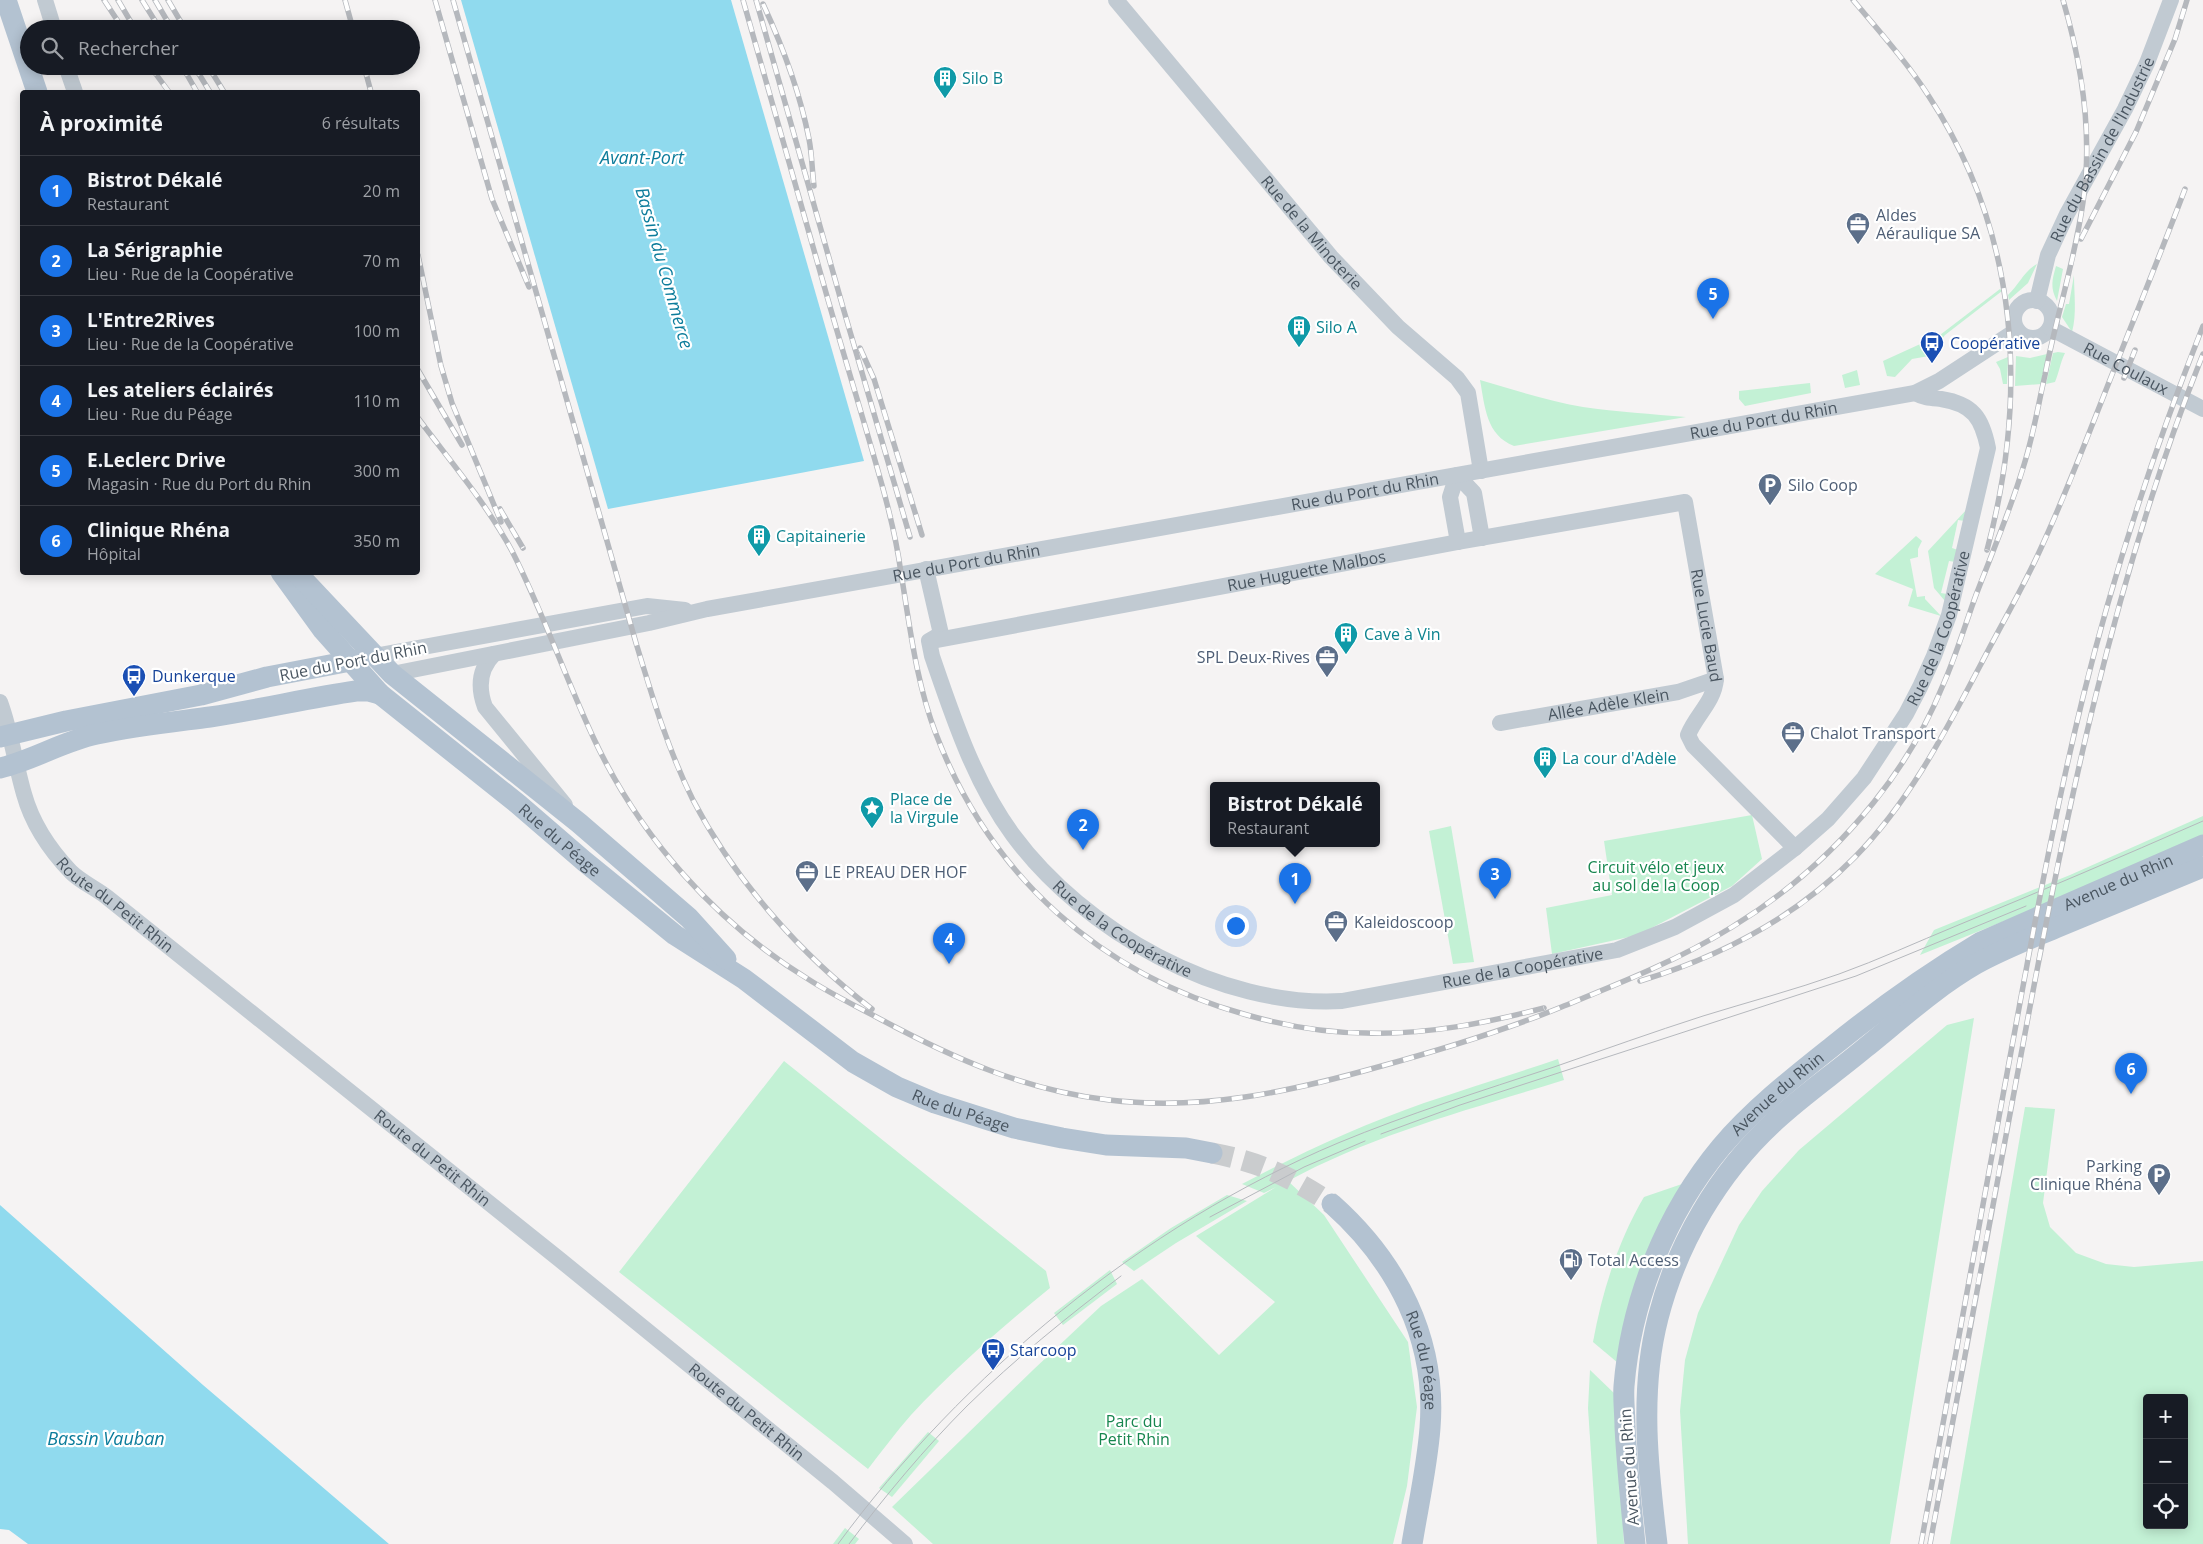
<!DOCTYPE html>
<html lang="fr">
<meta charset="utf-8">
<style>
:root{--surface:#171b24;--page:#242831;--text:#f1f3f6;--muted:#9ea1a6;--line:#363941;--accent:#1a73e8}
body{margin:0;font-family:"Open Sans",sans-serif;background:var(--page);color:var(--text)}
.controls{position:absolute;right:15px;bottom:15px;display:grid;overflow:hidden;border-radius:5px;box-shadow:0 2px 12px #0003}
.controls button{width:45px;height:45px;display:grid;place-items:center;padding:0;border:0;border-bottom:1px solid var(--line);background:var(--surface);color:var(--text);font:25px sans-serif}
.you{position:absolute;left:1235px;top:925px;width:18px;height:18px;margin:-12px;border:4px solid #fff;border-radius:50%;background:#1a73e8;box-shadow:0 0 0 8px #1a73e833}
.badge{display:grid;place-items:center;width:32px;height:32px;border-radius:50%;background:var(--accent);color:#fff;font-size:16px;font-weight:700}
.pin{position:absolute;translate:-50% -41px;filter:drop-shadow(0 1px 2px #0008)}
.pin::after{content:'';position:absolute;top:26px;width:18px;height:15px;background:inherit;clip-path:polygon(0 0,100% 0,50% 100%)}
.popup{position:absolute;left:1210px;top:782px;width:170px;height:65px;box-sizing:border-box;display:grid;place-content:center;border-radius:5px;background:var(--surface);filter:drop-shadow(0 1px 4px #0005);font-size:16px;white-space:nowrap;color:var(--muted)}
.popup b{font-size:19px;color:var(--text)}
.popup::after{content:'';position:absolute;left:50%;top:100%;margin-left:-10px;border:10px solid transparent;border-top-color:var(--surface)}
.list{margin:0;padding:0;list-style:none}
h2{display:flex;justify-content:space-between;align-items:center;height:65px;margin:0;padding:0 20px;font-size:21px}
h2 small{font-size:16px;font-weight:400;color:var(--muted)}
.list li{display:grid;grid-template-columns:32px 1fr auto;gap:15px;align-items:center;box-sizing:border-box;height:70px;padding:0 20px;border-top:1px solid var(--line)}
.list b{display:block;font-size:19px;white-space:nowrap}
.list p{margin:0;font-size:16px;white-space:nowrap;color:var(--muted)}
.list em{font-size:16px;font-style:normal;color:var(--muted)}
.icon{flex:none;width:28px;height:28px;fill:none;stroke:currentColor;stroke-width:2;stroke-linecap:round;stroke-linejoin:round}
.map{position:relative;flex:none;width:2203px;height:1544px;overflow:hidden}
.search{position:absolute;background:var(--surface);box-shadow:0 2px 12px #0003;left:20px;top:20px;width:400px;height:55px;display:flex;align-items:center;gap:12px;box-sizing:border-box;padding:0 18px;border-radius:28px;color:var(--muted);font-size:19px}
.panel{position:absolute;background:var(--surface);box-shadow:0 2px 12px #0003;left:20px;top:90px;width:400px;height:485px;border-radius:5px}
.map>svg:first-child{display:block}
</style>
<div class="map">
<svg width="2203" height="1544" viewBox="0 0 2203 1544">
<rect width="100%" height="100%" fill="#f5f3f3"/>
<g fill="#c3f1d5" fill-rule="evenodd">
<path d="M 2037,264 L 2028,283 L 2009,300 L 2008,295 C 2019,285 2024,271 2037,264 Z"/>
<path d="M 2056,266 L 2063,269 L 2057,301 C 2050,288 2052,280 2056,266 Z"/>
<path d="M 2074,275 C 2074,294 2077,314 2072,332 L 2062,317 L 2066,304 L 2069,304 Z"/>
<path d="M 2000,289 L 2002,291 L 1945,335 L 1929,356 L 1912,359 L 1895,377 L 1887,376 L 1883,361 L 1940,335 Z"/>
<path d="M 2058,352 L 2065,353 C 2060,363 2059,373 2055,382 L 2046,384 L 2053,353 Z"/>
<path d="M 2047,354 L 2041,384 L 2015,386 L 2016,356 L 2030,358 Z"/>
<path d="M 2008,357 L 2007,384 L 2003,384 L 2000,369 L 1996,362 Z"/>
<path d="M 1857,370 L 1860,385 L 1845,388 L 1842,375 Z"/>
<path d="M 1480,380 C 1514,390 1548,401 1583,407 C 1617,412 1652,414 1686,417 L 1514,446 C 1486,435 1485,407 1480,380 Z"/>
<path d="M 1810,383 L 1811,393 L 1745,406 L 1739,399 L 1739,391 Z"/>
<path d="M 1968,508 L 1965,521 L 1958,520 L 1952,548 L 1958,550 L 1956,562 L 1949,561 L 1941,593 L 1947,594 L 1945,601 L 1934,588 L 1928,551 Z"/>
<path d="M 1916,536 L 1922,541 L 1918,549 L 1918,557 L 1910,559 L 1917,597 L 1925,596 L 1925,599 L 1941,616 L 1908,606 L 1913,589 L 1875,574 Z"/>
<path d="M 1752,815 L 1762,859 L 1732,886 L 1638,935 L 1552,954 L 1546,908 L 1612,895 L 1604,841 Z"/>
<path d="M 2203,816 L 2203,835 L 2066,896 L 1920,955 L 1934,930 L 2070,875 Z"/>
<path d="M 1451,826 L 1474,962 L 1453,964 L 1429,831 Z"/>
<path d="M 1974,1018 L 1890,1544 L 1688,1544 L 1680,1411 L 1685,1360 L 1698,1313 L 1739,1225 L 1762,1191 L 1799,1150 L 1947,1025 Z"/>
<path d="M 1558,1059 L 1564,1080 C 1471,1109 1374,1134 1288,1181 L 1324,1215 L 1408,1342 L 1417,1407 L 1407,1486 L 1393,1544 L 933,1544 L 892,1507 L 1033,1370 L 1101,1306 L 1142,1279 L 1219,1355 L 1275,1302 L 1196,1236 L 1276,1187 L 1264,1193 L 1242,1184 C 1301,1153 1361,1125 1424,1103 C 1468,1088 1514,1074 1558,1059 Z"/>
<path d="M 784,1061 L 1046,1271 L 1050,1288 C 1001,1328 954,1369 911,1415 C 896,1432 882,1451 868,1469 L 619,1272 Z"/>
<path d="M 2025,1107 L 2055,1109 L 2043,1203 L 2050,1227 L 2076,1253 L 2106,1264 L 2134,1267 L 2203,1261 L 2203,1544 L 1950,1544 ZM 2147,1398 L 2184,1398 L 2184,1525 L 2147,1525 Z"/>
<path d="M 1682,1184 L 1618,1363 L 1593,1342 C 1602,1292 1618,1241 1644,1197 Z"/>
<path d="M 1227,1195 L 1247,1201 L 1176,1243 L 1134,1271 L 1122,1262 L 1171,1228 Z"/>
<path d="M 1110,1270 L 1117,1284 L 1063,1325 L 1054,1313 Z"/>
<path d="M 1590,1370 L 1616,1395 L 1624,1544 L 1597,1544 L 1588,1408 Z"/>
<path d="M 928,1432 L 939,1441 L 892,1497 L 879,1488 Z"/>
<path d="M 845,1528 L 859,1539 L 855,1544 L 833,1544 Z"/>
</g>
<g fill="#90daee">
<path d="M 461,0 L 731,0 L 864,461 L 608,509 Z"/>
<path d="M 0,1205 L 203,1385 L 389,1544 L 28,1544 L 9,1530 L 0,1529 Z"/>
</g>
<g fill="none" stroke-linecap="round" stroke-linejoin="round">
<path stroke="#caccce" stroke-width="21" stroke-dasharray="21 11" stroke-linecap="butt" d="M 1212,1153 C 1260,1162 1291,1177 1332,1204"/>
<g stroke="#c1cad2" stroke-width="16">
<path d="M 45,0 L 54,29"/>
<path id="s1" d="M 1116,0 L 1331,257 L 1398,327 L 1457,378 L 1468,393 L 1481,471"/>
<path d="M 66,66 L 75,92"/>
<circle cx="2033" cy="319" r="19"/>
<path id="s2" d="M 2037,301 L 2048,255 L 2067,214 L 2125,109 L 2147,63 L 2171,0"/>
<path id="s3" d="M 2050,328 L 2203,409"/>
<path d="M 1458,542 L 1450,497 L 1457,475 L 1474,493 L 1482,538"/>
<path id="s4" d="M 926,569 L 941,634 L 929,641 L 932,656 C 953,717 974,782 1013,835 C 1084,931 1220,1008 1342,1001 L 1617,950 L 1675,927 L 1734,895 L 1795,848 L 1828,819 L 1864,778 L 1906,714 L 1920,687 L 1934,656 L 1949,615 L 1988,448 C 1982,418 1973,404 1941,399 C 1931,398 1924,398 1915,393"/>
<path id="s5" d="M 932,641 L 1458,542 L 1685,502 L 1716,679 C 1714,702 1696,715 1688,735 L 1693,745 L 1795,848"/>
<path d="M 494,654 C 479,669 478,688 485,707 L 565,805"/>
<path d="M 374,656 L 647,606 L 685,610"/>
<path id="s6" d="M 392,674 L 649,623 L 707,609 L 1915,393 L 1939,381 L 2017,330"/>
<path id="s7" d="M 0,702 C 11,732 15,763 24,794 C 32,823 50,850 71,872 C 81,882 97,889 108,898 L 559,1259 L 833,1482 L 905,1544"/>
<path id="s8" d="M 1500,723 L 1678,692 L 1716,679"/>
</g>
<g stroke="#b3c2d1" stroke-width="21">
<path d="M 6,0 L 37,92"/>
<path id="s9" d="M 281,572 L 323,630 L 380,694 L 518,804 L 584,861 L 675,935 L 744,979 L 853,1062 L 897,1087 L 935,1103 L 1014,1128 L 1062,1138 L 1106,1145 L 1186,1148 L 1212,1153"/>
<path d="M 296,572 L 392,674 L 579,823 L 689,918 L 726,959"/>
<path d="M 0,737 L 66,721 L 201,695 L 267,677 L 361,659"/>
<path d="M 0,768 C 34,760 63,741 97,734 C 134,726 172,722 210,717 C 259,710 307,698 356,691 L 369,691 L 380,694"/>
<path id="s10" d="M 1332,1204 C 1397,1262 1437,1339 1430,1428 C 1427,1467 1418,1506 1412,1544"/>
<path id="s11" d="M 1635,1544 C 1631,1505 1627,1466 1625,1427 C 1625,1414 1623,1399 1624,1386 C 1631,1300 1666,1213 1721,1147 C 1753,1109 1794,1077 1833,1046 C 1880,1008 1929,973 1981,942 L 2203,845"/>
<path d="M 1657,1544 C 1648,1469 1639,1392 1658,1318 C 1677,1244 1718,1173 1775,1121 C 1803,1095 1835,1073 1865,1048 C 1901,1019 1936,987 1976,964 C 2003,949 2032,938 2060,926 C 2108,906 2155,887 2203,867"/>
</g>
<g stroke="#b5b8bd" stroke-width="1">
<path d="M 1381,1134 L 1460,1105 L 1856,976 L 2026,906"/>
<path d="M 1210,1217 L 1304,1167 L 1365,1141"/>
<path d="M 838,1544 C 963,1374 1143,1225 1338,1143 C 1408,1114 1481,1091 1554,1067 C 1603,1050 1653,1032 1703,1016 C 1748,1002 1794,990 1839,974 C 1878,960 1917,942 1956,926 C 2039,892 2121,857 2203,821"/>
<path d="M 849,1544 C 885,1496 925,1448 967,1406 C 1015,1359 1067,1317 1121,1276"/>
</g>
<g stroke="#b5b8bd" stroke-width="5.5">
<g id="rail">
<path d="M 104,0 L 123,29"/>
<path d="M 118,0 L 135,29"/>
<path d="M 142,0 L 160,29"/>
<path d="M 155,0 L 172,29"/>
<path d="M 168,0 L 185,29"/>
<path d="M 345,0 L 353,29"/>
<path d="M 435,0 L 492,199 L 529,287"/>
<path d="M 453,0 L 636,643 C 652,696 668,750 693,800 C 734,879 801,955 872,1009"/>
<path d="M 743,0 C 770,94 796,188 823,282 C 842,350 863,417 882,485 C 890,514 897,543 901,573 C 910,627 916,682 936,734 C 990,876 1101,975 1247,1015 C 1286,1026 1326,1033 1366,1033 C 1426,1035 1486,1023 1544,1008"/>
<path d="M 756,0 L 844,311 L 910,537"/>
<path d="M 1853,0 C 1879,31 1906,61 1928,95 C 2019,233 2029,393 1987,550"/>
<path d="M 763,4 C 783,47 800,93 809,139 C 812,154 812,170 814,186"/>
<path d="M 150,66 L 169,92"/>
<path d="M 182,66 L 197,92"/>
<path d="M 194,66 L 210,92"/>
<path d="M 208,66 L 224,92"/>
<path d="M 364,66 L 371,92"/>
<path d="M 2081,239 L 2136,132 L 2175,39 L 2187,0"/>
<path d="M 418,255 L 441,366 L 452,403 L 501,522"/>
<path d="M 860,348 L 874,379 L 922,535"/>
<path d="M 418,370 L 462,445"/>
<path d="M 2124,378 L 2135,350"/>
<path d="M 418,418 C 450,461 486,503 512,551 C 543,612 565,677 594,739 C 640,837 715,922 808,979 C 831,994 856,1006 880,1019 C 955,1059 1024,1090 1109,1100 C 1202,1111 1289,1092 1378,1067 C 1440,1050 1500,1032 1559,1008 C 1618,984 1677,961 1732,927 C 1786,894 1834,852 1874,802 C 1902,767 1926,727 1943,685 C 1956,656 1965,625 1976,595 C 1992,553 2010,511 2023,468 C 2033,437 2038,406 2045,375 C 2056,317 2075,260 2083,202 C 2093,134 2082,65 2063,0"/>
<path d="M 500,509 L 523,548"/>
<path d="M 1640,981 C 1722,956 1795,918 1855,857 C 1910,801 1945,732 1981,664 C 2001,625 2023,588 2041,548 C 2064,498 2084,446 2104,395 C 2131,326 2159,258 2185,189"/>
<path d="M 1921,1544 C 1947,1402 1973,1259 1999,1117 C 2025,977 2049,836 2083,697 C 2114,571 2155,447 2203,326"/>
<path d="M 1930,1544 C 1960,1381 1990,1218 2021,1055 C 2065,817 2113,579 2203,354"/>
</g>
</g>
<use href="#rail" stroke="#fff" stroke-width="4" stroke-dasharray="11" stroke-linecap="butt"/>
</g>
<defs>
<g id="building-pin" transform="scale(1.25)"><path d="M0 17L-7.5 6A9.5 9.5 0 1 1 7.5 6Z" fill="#0f9aa8" stroke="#fff"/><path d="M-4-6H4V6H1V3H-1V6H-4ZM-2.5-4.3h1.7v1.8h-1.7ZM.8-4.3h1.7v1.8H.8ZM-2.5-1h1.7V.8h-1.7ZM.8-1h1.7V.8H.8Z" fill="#fff"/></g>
<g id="office-pin" transform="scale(1.25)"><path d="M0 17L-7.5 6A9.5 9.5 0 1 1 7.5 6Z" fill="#5c6f8a" stroke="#fff"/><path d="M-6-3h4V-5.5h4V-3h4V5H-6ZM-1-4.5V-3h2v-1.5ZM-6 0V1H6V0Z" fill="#fff"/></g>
<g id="bus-pin" transform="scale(1.25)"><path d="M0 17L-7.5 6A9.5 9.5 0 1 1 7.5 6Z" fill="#1a4fb4" stroke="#fff"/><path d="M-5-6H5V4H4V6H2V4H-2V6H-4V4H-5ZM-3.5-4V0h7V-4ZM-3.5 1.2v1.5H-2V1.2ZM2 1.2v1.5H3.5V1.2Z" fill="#fff"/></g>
<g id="parking-pin" transform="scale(1.25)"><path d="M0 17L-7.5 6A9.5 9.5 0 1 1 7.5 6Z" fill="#5c6f8a" stroke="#fff"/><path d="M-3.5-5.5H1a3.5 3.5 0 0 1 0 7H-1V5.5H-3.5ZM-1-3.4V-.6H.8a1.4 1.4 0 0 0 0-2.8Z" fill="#fff"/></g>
<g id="sight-pin" transform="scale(1.25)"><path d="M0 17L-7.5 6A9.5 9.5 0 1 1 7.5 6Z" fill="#0f9aa8" stroke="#fff"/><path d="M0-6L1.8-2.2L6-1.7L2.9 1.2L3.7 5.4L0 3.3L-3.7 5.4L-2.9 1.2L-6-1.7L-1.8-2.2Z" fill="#fff"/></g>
<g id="fuel-pin" transform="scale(1.25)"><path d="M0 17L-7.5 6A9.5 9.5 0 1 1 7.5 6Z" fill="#5c6f8a" stroke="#fff"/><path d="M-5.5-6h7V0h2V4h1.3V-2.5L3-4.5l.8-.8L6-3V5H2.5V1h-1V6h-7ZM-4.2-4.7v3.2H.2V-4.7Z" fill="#fff"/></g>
</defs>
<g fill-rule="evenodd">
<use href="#building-pin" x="945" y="78"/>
<use href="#office-pin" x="1858" y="224"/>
<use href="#building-pin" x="1299" y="327"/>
<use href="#bus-pin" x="1932" y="343"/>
<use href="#parking-pin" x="1770" y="485"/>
<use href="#building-pin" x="759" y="536"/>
<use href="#building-pin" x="1346" y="634"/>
<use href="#office-pin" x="1327" y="657"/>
<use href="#bus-pin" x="134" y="676"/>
<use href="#office-pin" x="1793" y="733"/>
<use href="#building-pin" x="1545" y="758"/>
<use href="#sight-pin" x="872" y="808"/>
<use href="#office-pin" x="807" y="872"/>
<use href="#office-pin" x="1336" y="922"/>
<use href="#parking-pin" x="2159" y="1175"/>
<use href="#fuel-pin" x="1571" y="1260"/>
<use href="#bus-pin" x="993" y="1350"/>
</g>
<g text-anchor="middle" stroke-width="4.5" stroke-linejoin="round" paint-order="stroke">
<g font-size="16" fill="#0d838f" stroke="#fff" text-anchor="start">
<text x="962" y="84">Silo B</text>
<text x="1316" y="333">Silo A</text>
<text x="776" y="542">Capitainerie</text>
<text x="1364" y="640">Cave à Vin</text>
<text x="1562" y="764">La cour d'Adèle</text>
<text x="890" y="805">Place de<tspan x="890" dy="18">la Virgule</tspan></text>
</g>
<g font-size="16" fill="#4a5661" stroke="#fff">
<text dy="6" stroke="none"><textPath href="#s2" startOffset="166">Rue du Bassin de l'Industrie</textPath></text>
<text dy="6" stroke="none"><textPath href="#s1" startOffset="304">Rue de la Minoterie</textPath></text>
<text dy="6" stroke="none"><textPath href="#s3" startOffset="86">Rue Coulaux</textPath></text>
<text dy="6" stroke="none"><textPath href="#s6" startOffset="1395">Rue du Port du Rhin</textPath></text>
<text dy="6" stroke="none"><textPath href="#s6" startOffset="990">Rue du Port du Rhin</textPath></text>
<text dy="6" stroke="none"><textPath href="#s6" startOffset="585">Rue du Port du Rhin</textPath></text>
<text dy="6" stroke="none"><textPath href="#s5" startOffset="381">Rue Huguette Malbos</textPath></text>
<text dy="6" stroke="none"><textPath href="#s5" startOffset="891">Rue Lucie Baud</textPath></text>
<text dy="6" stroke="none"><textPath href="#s4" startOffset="1429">Rue de la Coopérative</textPath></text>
<text transform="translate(353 661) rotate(-11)" y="6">Rue du Port du Rhin</text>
<text dy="6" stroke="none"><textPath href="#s8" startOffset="110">Allée Adèle Klein</textPath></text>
<text dy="6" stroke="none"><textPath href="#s9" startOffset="389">Rue du Péage</textPath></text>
<text dy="6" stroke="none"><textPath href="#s11" startOffset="902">Avenue du Rhin</textPath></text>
<text dy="6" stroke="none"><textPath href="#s7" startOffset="242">Route du Petit Rhin</textPath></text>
<text dy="6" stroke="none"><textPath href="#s4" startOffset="439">Rue de la Coopérative</textPath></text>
<text dy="6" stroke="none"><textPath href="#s4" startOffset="859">Rue de la Coopérative</textPath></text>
<text dy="6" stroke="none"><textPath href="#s11" startOffset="498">Avenue du Rhin</textPath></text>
<text dy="6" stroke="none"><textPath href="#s9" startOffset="876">Rue du Péage</textPath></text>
<text dy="6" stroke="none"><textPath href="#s7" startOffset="648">Route du Petit Rhin</textPath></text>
<text dy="6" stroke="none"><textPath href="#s10" startOffset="185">Rue du Péage</textPath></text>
<text dy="6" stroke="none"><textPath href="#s7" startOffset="1052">Route du Petit Rhin</textPath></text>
<text transform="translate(1629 1467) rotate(-94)" y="6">Avenue du Rhin</text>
</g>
<g font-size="16" fill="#4e5e75" stroke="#fff" text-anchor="start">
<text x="1876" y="221">Aldes<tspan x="1876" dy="18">Aéraulique SA</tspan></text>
<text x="1788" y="491">Silo Coop</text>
<text x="1310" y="663" text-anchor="end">SPL Deux-Rives</text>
<text x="1810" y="739">Chalot Transport</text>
<text x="824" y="878">LE PREAU DER HOF</text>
<text x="1354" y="928">Kaleidoscoop</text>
<text x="2142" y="1172" text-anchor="end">Parking<tspan x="2142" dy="18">Clinique Rhéna</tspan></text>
<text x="1588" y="1266">Total Access</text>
</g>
<g font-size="16" fill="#164399" stroke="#fff" text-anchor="start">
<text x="1950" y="349">Coopérative</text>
<text x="152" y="682">Dunkerque</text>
<text x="1010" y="1356">Starcoop</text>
</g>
<g font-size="16" fill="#17864f" stroke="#fff">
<text x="1656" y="873">Circuit vélo et jeux<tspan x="1656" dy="18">au sol de la Coop</tspan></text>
<text x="1134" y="1427">Parc du<tspan x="1134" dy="18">Petit Rhin</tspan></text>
</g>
<g font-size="18" font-style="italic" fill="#0c7c9b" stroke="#fff">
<text x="642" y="164">Avant-Port</text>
<text transform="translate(664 268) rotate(74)" y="6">Bassin du Commerce</text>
<text x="106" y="1445">Bassin Vauban</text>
</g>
</g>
</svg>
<div class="controls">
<button>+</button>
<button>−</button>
<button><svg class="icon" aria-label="locate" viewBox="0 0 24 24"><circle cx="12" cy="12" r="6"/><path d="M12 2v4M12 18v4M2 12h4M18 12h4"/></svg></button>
</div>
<div class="you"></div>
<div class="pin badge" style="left:1295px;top:904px">1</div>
<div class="popup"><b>Bistrot Dékalé</b>Restaurant</div>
<div class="pin badge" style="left:1083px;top:850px">2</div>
<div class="pin badge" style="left:1495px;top:899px">3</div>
<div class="pin badge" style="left:949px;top:964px">4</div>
<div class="pin badge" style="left:1713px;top:319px">5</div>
<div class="pin badge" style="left:2131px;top:1094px">6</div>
<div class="search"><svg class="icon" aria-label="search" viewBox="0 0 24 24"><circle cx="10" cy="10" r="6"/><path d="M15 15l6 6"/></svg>Rechercher</div>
<section class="panel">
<h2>À proximité<small>6 résultats</small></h2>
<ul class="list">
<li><span class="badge">1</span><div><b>Bistrot Dékalé</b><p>Restaurant</p></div><em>20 m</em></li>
<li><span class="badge">2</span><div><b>La Sérigraphie</b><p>Lieu · Rue de la Coopérative</p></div><em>70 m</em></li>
<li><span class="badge">3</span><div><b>L'Entre2Rives</b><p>Lieu · Rue de la Coopérative</p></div><em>100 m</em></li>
<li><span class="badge">4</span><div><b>Les ateliers éclairés</b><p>Lieu · Rue du Péage</p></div><em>110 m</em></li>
<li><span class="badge">5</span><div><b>E.Leclerc Drive</b><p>Magasin · Rue du Port du Rhin</p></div><em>300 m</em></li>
<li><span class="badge">6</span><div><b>Clinique Rhéna</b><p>Hôpital</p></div><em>350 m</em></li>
</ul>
</section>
</div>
